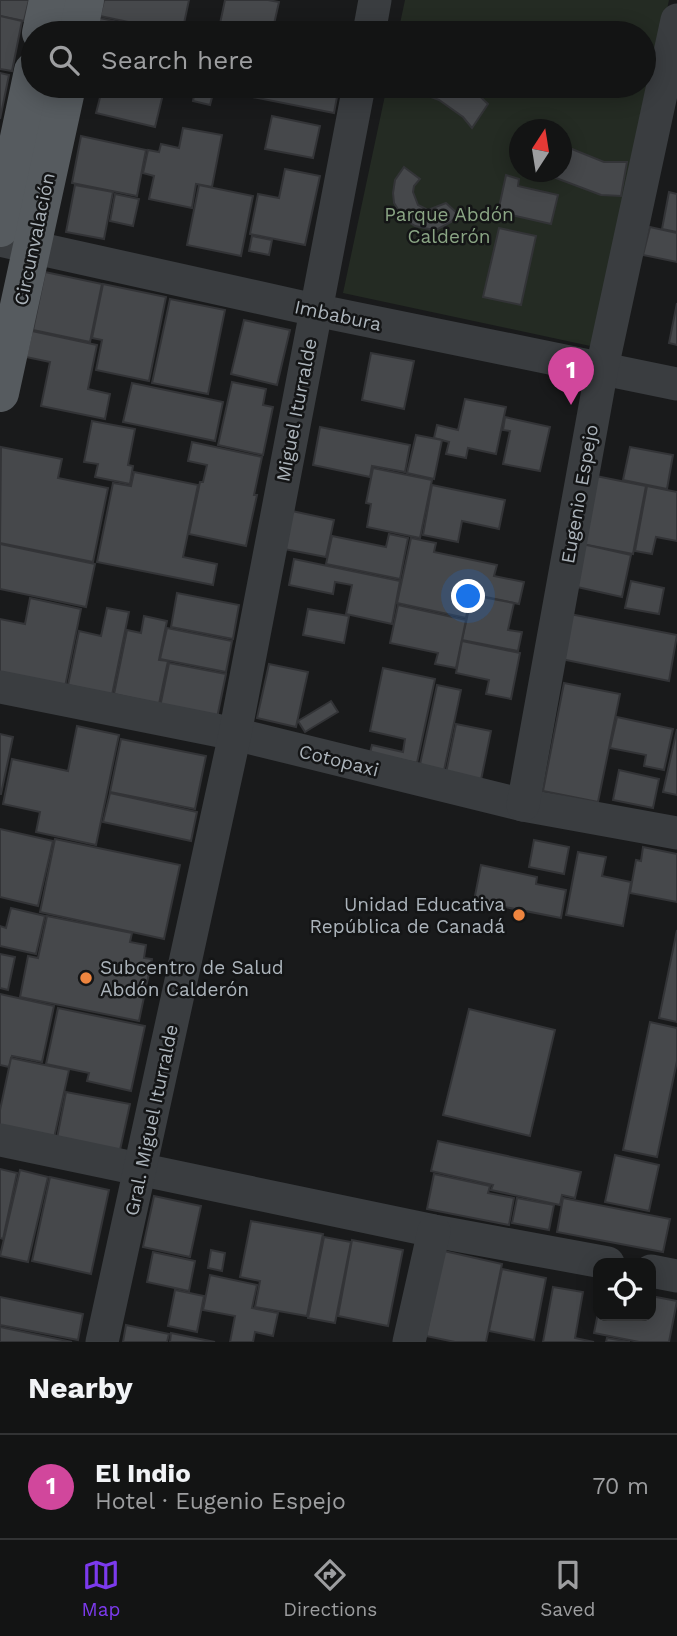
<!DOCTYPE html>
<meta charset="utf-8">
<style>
:root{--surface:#131414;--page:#202122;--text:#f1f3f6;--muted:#9d9ea0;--line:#323334;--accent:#7c3aed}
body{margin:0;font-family:"Work Sans",sans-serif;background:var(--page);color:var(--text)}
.controls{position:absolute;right:21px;bottom:21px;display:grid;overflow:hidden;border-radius:14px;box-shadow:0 4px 18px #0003}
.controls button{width:63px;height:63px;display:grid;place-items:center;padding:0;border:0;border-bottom:2px solid var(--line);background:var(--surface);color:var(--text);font:35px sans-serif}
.compass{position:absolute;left:509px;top:119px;width:63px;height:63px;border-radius:50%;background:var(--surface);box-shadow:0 4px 18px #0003;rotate:12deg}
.you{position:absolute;left:469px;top:597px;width:24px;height:24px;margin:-18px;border:5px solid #fff;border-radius:50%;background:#1a73e8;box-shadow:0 0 0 10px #1a73e833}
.badge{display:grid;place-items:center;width:46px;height:46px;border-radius:50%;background:var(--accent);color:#fff;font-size:23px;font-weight:700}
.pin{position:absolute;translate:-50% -58px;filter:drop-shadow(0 2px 4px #0008)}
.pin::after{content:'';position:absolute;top:37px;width:24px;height:21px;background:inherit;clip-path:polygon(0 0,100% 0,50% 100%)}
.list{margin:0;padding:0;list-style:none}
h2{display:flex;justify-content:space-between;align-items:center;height:91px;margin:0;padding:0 28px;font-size:30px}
h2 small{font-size:23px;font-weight:400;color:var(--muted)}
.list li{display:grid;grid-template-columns:46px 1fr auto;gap:21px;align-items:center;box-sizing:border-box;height:105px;padding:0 28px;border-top:2px solid var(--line)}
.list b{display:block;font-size:26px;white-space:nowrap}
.list p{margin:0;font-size:23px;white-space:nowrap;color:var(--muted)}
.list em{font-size:23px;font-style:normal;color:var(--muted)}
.icon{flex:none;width:38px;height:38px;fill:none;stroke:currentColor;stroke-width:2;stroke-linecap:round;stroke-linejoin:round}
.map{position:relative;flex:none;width:677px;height:1342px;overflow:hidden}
.search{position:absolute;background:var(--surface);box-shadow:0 4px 18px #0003;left:21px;right:21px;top:21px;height:77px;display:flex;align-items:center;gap:18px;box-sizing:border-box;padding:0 24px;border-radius:38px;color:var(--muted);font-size:26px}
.sheet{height:196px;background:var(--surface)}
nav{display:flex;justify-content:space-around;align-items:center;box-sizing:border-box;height:98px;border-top:2px solid var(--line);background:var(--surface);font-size:19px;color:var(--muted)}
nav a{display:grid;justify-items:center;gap:4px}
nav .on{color:var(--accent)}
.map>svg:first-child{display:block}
</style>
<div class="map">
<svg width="677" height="1342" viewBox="0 0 677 1342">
<rect width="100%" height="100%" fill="#191a1b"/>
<path fill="#242b23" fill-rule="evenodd" d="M 405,0 L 669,0 L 595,347 L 343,293 L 387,86 L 644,86 L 644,33 L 398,33 ZM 520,130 L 562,130 L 562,172 L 520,172 Z"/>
<g fill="#46484b" stroke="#333437" stroke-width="2">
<path d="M 0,0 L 29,0 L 24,21 L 0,16 Z"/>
<path d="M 104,0 L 189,0 L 182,33 L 151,33 L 152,27 L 100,16 Z"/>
<path d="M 225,0 L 268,0 L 279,2 L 272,33 L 218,33 Z"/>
<path d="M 0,16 L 22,21 L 12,71 L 0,69 Z"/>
<path d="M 91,16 L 150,29 L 149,33 L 87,33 Z"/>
<path d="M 0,73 L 9,75 L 0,119 Z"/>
<path d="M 103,86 L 165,86 L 155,127 L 96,113 Z"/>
<path d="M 196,86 L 215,86 L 210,105 L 193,101 Z"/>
<path d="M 218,86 L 339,86 L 334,113 L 217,90 Z"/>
<path d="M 407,86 L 469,86 L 488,104 L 472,128 L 463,117 L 439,100 L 410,89 L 405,90 Z"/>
<path d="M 272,116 L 320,126 L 313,158 L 265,149 Z"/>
<path d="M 183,128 L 222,135 L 212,187 L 196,184 L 192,208 L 149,199 L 154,176 L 143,173 L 148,150 L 159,152 L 161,144 L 179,148 Z"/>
<path d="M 81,136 L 146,150 L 137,196 L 72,183 Z"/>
<path d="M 520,144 L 520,158 L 512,150 Z"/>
<path d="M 562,145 L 604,162 L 627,162 L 621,196 L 601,195 L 540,172 L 562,172 Z"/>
<path d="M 404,167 L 420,179 L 414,186 L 413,192 L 418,205 L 428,210 L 446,203 L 458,214 L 451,222 L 438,229 L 429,229 L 415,226 L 404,219 L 394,203 L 393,193 L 395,180 Z"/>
<path d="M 285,169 L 320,176 L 305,245 L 250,234 L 258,194 L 279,198 Z"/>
<path d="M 506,175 L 519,179 L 518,186 L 558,195 L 551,224 L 498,212 Z"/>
<path d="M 75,185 L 113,192 L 104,239 L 66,232 Z"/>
<path d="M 199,185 L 253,196 L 241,256 L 187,245 Z"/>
<path d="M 669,192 L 677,194 L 677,232 L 662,229 Z"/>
<path d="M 115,194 L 139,199 L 133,226 L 110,221 Z"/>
<path d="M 650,227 L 677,233 L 677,262 L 643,255 Z"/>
<path d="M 499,228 L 536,236 L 521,305 L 483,297 Z"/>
<path d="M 252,236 L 272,240 L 269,255 L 249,251 Z"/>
<path d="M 45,272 L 102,284 L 90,342 L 33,330 Z"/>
<path d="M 103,284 L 166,297 L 149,381 L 96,370 L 102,340 L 92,338 Z"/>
<path d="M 170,299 L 225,310 L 208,394 L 152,383 Z"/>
<path d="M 677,303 L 677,345 L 669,343 Z"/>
<path d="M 244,320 L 290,330 L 277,385 L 231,374 Z"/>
<path d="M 32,331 L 97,345 L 88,389 L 110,394 L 105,419 L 41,406 L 50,362 L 26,357 Z"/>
<path d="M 371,353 L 414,361 L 404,409 L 362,400 Z"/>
<path d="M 232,382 L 266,389 L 263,405 L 273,407 L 263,455 L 218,445 Z"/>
<path d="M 132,383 L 223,402 L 215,441 L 123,422 Z"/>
<path d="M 465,399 L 506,407 L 496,454 L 468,448 L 466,458 L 446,454 L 449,442 L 434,438 L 437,425 L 458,430 Z"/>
<path d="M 505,417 L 550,427 L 540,471 L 503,464 L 510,431 L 503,430 Z"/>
<path d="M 92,421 L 135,429 L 128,465 L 133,466 L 130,484 L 95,477 L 98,464 L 84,462 Z"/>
<path d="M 320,427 L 410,445 L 405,472 L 372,466 L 370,477 L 313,465 Z"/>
<path d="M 416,435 L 442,440 L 434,479 L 407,473 Z"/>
<path d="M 192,442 L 262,457 L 254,495 L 257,495 L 246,546 L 189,534 L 200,482 L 203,482 L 207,465 L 188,461 Z"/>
<path d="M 1,447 L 62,459 L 58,478 L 108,488 L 93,562 L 0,543 Z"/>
<path d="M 630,447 L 673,455 L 667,489 L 623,480 Z"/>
<path d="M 373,468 L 432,480 L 420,538 L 367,527 L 371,504 L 366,503 Z"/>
<path d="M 134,472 L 198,485 L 183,557 L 217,564 L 213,585 L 97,562 L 113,483 L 131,486 Z"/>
<path d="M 591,475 L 646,486 L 633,554 L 577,543 Z"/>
<path d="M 432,485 L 505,500 L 499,529 L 462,521 L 458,542 L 423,535 Z"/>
<path d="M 647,486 L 677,492 L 677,541 L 656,537 L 652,554 L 635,551 Z"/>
<path d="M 292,511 L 334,520 L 326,557 L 284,549 Z"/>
<path d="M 389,534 L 408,538 L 400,579 L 326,564 L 332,536 L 386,547 Z"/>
<path d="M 411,538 L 436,543 L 434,552 L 497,565 L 494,576 L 524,582 L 519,604 L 471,594 L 466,618 L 397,603 Z"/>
<path d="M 578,543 L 631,555 L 622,597 L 568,585 Z"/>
<path d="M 0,544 L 95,564 L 86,607 L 0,589 Z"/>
<path d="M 294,559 L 400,581 L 392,624 L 346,614 L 352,585 L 335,582 L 333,594 L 289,585 Z"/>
<path d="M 631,581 L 664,588 L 659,614 L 625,608 Z"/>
<path d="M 177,593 L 239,605 L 233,639 L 171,627 Z"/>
<path d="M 472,595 L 514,603 L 508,630 L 522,632 L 518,651 L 462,640 Z"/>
<path d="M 30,598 L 81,609 L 65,687 L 0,673 L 0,619 L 25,624 Z"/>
<path d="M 398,605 L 466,620 L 456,668 L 435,664 L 438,653 L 390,643 Z"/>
<path d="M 107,608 L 129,612 L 112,695 L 68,685 L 79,631 L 101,636 Z"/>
<path d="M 308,609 L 349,616 L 344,643 L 303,635 Z"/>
<path d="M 570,614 L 677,635 L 669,681 L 561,659 Z"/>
<path d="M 144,616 L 167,621 L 159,660 L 168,661 L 159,704 L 114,694 L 127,630 L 141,633 Z"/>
<path d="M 167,628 L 232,641 L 226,672 L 160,659 Z"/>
<path d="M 462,641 L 520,653 L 511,699 L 486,694 L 489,680 L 456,673 Z"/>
<path d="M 169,663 L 226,674 L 217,718 L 160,707 Z"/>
<path d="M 269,664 L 308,672 L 296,727 L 257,718 Z"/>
<path d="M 383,668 L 435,679 L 417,763 L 370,753 L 372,745 L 403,752 L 405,739 L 370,731 Z"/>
<path d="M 564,683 L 620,694 L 598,802 L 543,791 Z"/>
<path d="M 437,685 L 461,690 L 443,775 L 419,769 Z"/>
<path d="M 331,701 L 338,712 L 305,732 L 298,721 Z"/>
<path d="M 617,717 L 673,729 L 664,770 L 644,766 L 646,755 L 610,748 Z"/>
<path d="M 456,724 L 491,731 L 481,780 L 446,773 Z"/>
<path d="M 77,726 L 119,735 L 96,845 L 36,832 L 40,812 L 3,804 L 12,759 L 68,771 Z"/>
<path d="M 677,729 L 677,795 L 663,792 Z"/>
<path d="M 0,734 L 13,737 L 1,794 L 0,794 Z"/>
<path d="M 121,739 L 206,756 L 195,809 L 110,792 Z"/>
<path d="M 619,770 L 659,779 L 653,808 L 613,800 Z"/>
<path d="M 110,793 L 197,812 L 191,841 L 103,822 Z"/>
<path d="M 0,829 L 53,841 L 38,906 L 0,897 Z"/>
<path d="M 55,839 L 180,865 L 164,939 L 40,912 Z"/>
<path d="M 534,840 L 569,847 L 564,874 L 529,867 Z"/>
<path d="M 643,847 L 677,854 L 677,902 L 630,893 L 636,860 L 641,861 Z"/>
<path d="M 578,852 L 606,857 L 602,876 L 631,882 L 623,926 L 566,915 Z"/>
<path d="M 481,865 L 537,877 L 536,884 L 566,890 L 561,918 L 474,901 Z"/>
<path d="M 11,908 L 45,916 L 36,954 L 0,946 L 0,926 L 6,928 Z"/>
<path d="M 47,916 L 132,933 L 130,942 L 146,945 L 144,958 L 152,959 L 139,1021 L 20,997 L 28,956 L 38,958 Z"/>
<path d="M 677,930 L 677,1022 L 659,1018 Z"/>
<path d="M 0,954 L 15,957 L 8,990 L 0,988 Z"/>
<path d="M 0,994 L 54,1006 L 42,1062 L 12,1056 L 9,1067 L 0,1065 Z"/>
<path d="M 58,1008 L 145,1026 L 131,1091 L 87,1081 L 89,1073 L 46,1064 Z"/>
<path d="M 469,1009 L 555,1030 L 530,1136 L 443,1115 Z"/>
<path d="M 650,1022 L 677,1028 L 677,1061 L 657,1157 L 623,1150 Z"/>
<path d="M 11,1058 L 69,1070 L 54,1138 L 0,1126 L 0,1110 Z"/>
<path d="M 66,1092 L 130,1104 L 120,1150 L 57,1138 Z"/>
<path d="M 438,1141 L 581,1172 L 575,1198 L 562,1195 L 560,1205 L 491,1190 L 493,1185 L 431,1171 Z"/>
<path d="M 615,1155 L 659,1165 L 649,1211 L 605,1202 Z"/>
<path d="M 0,1169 L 17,1173 L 3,1239 L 0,1238 Z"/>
<path d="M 20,1170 L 48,1177 L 28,1262 L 0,1256 Z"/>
<path d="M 434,1174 L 490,1186 L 488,1193 L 514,1198 L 509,1225 L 427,1209 Z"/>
<path d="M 50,1177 L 109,1190 L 91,1274 L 32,1261 Z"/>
<path d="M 154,1196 L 201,1206 L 190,1257 L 143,1247 Z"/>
<path d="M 517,1198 L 554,1205 L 549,1230 L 512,1223 Z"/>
<path d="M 563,1198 L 670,1219 L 663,1252 L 557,1232 Z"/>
<path d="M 251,1221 L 323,1234 L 307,1316 L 255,1307 L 260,1281 L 240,1277 Z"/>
<path d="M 324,1237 L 351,1242 L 335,1323 L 308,1318 Z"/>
<path d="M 352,1240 L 403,1250 L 388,1326 L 338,1316 Z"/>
<path d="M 211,1250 L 225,1253 L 222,1271 L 208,1268 Z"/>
<path d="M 444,1251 L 502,1264 L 486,1342 L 455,1342 L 426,1336 Z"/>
<path d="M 153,1252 L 195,1261 L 189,1291 L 147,1282 Z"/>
<path d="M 502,1269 L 546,1278 L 534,1340 L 489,1331 Z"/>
<path d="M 210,1275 L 257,1285 L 252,1308 L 278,1313 L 273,1336 L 255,1332 L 253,1342 L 230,1342 L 235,1316 L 203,1310 Z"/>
<path d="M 553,1287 L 583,1292 L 575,1338 L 594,1342 L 543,1342 Z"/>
<path d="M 175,1290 L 204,1296 L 197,1332 L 168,1326 Z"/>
<path d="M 651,1296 L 677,1301 L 669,1342 L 639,1342 L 594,1333 L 598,1313 L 598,1316 L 651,1316 Z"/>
<path d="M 0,1297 L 83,1314 L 78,1340 L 0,1325 Z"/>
<path d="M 126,1325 L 169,1334 L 167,1342 L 123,1342 Z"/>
<path d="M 0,1327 L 72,1342 L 0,1342 Z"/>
<path d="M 171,1333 L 215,1342 L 170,1342 Z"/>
<path d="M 607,1338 L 630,1342 L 606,1342 Z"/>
</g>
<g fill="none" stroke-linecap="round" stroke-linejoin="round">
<g stroke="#3a3d40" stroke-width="33">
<path d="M 369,33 L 375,0"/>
<path d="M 0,240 L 315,310 L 677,384"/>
<path d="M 0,687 L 235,734 L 523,805 L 677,833"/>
<path d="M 523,805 L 602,368 L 677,20"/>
<path d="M 0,1140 L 434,1231 L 608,1263"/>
<path d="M 651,1271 L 677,1276"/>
<path d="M 102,1342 L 235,734 L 359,86"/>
<path d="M 409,1342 L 434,1231"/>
</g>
<g stroke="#565b5f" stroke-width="38">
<path d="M 41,33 L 48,0"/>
<path d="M 78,33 L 85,0"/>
<path d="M 0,228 L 33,71"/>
<path d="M 0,393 L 67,86"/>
</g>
</g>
<g fill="#ee853f" stroke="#141516" stroke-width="2.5">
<circle cx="519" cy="915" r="7"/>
<circle cx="86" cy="978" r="7"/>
</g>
<g text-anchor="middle" stroke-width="5" stroke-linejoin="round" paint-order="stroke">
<g font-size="19" fill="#8aa584" stroke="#141516">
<text x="449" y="221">Parque Abdón<tspan x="449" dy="22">Calderón</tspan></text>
</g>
<g font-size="19" fill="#acb4bb" stroke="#141516">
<text transform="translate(34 239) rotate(-78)" y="7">Circunvalación</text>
<text transform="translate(338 315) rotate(12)" y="7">Imbabura</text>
<text transform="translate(296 410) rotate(-79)" y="7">Miguel Iturralde</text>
<text transform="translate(579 494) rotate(-80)" y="7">Eugenio Espejo</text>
<text transform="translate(339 760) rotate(14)" y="7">Cotopaxi</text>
<text transform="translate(151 1120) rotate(-78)" y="7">Gral. Miguel Iturralde</text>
</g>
<g font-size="19" fill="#acb4bb" stroke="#141516" text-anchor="end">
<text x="505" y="911">Unidad Educativa<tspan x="505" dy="22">República de Canadá</tspan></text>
<text x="100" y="974" text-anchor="start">Subcentro de Salud<tspan x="100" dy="22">Abdón Calderón</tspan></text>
</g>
</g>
</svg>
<div class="controls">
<button><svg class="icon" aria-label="locate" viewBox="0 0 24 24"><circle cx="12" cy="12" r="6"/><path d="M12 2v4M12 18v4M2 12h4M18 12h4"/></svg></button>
</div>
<svg class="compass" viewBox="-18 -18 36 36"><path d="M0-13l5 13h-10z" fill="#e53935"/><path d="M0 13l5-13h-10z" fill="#9d9ea0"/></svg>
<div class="you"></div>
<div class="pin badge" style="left:571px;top:405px;background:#d1479c">1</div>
<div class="search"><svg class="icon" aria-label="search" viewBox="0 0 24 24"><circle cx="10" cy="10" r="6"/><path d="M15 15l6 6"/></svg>Search here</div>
</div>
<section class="sheet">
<h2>Nearby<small></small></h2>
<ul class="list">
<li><span class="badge" style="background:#d1479c">1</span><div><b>El Indio</b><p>Hotel · Eugenio Espejo</p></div><em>70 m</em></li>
</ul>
</section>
<nav>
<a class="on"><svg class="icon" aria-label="map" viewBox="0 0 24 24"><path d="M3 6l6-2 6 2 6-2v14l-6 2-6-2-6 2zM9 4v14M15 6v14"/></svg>Map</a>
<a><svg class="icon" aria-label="directions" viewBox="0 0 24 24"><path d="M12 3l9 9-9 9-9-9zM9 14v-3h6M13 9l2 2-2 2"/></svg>Directions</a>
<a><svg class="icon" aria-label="saved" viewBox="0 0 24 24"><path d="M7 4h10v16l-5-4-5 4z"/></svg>Saved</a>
</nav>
